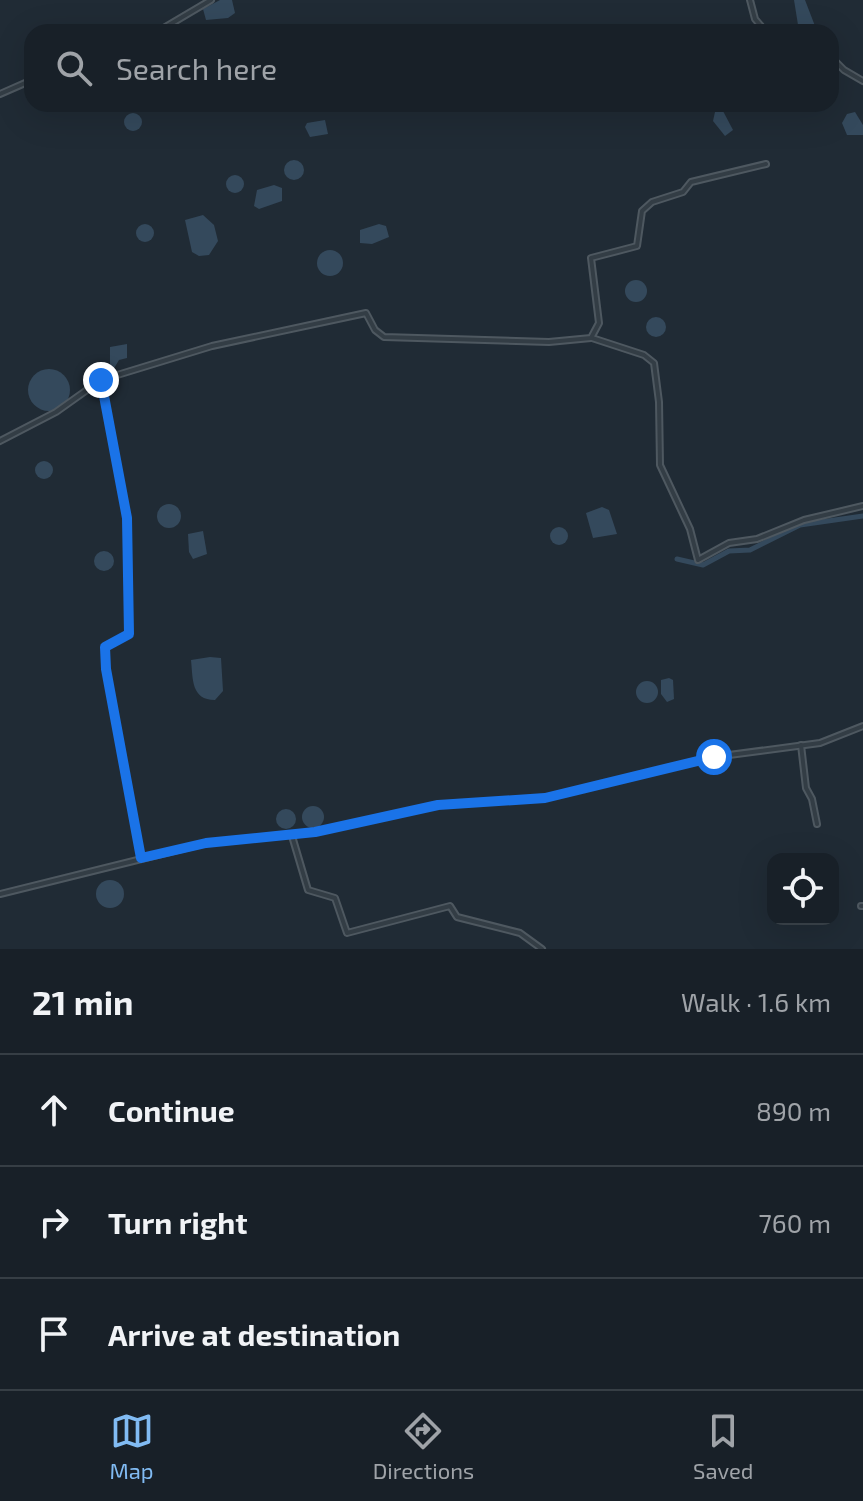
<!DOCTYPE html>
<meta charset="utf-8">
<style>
:root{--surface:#182028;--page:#212830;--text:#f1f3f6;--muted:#9fa3a8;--line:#363e45;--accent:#81bbf3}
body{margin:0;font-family:"Exo 2",sans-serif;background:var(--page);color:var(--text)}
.controls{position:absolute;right:24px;bottom:24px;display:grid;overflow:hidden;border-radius:16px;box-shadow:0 8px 32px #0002}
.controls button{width:72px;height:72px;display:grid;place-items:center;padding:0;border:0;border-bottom:2px solid var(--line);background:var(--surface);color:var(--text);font:40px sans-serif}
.stop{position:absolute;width:24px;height:24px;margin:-18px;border:6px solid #1a73e8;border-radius:50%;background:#fff}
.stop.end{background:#1a73e8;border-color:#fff;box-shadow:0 2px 8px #0008}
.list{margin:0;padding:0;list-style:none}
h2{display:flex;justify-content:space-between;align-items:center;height:104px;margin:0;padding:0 32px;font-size:34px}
h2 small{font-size:26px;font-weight:400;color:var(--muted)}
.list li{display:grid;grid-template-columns:52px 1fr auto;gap:24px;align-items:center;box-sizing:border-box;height:112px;padding:0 32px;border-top:2px solid var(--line)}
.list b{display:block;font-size:30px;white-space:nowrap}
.list em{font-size:26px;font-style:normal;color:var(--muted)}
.icon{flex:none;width:44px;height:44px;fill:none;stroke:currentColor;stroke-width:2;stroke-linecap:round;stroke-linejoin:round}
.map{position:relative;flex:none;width:863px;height:949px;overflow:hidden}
.search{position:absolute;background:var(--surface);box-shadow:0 8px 32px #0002;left:24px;right:24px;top:24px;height:88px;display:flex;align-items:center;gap:20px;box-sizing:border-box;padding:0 28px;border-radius:24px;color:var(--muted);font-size:30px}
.sheet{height:440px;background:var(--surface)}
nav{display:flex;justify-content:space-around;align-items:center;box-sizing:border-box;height:112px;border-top:2px solid var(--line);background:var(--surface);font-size:22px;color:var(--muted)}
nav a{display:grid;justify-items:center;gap:4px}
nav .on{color:var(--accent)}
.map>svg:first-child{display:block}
</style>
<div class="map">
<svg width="863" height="949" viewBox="0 0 863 949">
<rect width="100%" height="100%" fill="#202b35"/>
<g fill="#34495c">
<path d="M 220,0 L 232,0 L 235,13 L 228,18 L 206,20 L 203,9 Z"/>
<path d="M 794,0 L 805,0 L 815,26 L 812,32 L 799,31 Z"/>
<path d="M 723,111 L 733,130 L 725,136 L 713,121 L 715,112 Z"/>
<path d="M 855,112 L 863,125 L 863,135 L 847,135 L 842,123 L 847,114 Z"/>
<circle cx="133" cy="122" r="9"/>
<path d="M 325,120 L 328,134 L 310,137 L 305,127 L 307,123 Z"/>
<circle cx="294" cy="170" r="10"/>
<circle cx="235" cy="184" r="9"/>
<path d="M 274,185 L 282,188 L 282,201 L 259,209 L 254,206 L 257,190 Z"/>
<path d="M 203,215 L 214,225 L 218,241 L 209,255 L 199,256 L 192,252 L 185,220 Z"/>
<path d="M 379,224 L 386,226 L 389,237 L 372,244 L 360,243 L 360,230 Z"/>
<circle cx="145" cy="233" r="9"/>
<circle cx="330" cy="263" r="13"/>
<circle cx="636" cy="291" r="11"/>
<circle cx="656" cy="327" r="10"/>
<path d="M 127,344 L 127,358 L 119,360 L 113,370 L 110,369 L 110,347 Z"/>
<circle cx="49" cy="390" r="21"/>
<circle cx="44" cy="470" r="9"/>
<circle cx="169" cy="516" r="12"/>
<path d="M 602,507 L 609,510 L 617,534 L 593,538 L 586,513 Z"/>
<circle cx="559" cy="536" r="9"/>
<path d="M 203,531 L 207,554 L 193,559 L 189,552 L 188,534 Z"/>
<circle cx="104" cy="561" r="10"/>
<path d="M 210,657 L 221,658 L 223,691 L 215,700 C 191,700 193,679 191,660 Z"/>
<path d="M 669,678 L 673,680 L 674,699 L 667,702 L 661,694 L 661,680 Z"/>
<circle cx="647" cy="692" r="11"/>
<circle cx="313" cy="817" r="11"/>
<circle cx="286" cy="819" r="10"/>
<circle cx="110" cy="894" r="14"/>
</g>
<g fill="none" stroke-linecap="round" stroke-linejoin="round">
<path stroke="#34495c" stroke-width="5" d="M 677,559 L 703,565 L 729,551 L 750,550 L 800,525 L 863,516"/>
<g stroke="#4e5860" stroke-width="8">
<g id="street">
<path d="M 750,0 L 755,19 L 766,32"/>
<path d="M 157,32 L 211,0"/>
<path d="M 831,57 L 844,70 L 863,81"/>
<path d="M 0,94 L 32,80"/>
<path d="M 592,338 L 644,355 L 654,363 L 659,402 L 660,465 L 690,529 L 698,560 L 729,543 L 757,539 L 804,520 L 863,506"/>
<path d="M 101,381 L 127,518 L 129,634 L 105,647 L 106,669 L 141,858"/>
<path d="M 0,441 L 56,412 L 101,380 L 212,346 L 366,313 L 375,330 L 384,337 L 549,342 L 591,338 L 599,323 L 591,258 L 637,246 L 642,211 L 652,202 L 683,192 L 691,182 L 766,164"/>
<path d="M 801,745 L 806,788 L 812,799 L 817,824"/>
<path d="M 292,836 L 308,890 L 335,898 L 347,933 L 450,906 L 457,917 L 520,933 L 542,949"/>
<path d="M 0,894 L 206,843 L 315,832 L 438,805 L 545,798 L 714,757 L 820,743 L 863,726"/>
<path d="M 861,906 L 863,906"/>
</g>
</g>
<use href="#street" stroke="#333d45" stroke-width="4"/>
</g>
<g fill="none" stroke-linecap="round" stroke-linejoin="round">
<path stroke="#1a73e8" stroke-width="10" d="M 101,380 L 127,518 L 129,634 L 105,647 L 106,669 L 141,858 L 206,843 L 315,832 L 438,805 L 545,798 L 714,757"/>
</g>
</svg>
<div class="controls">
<button><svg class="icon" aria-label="locate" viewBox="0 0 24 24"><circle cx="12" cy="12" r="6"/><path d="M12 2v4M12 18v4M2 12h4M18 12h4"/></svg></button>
</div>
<div class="stop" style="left:714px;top:757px"></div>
<div class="stop end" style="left:101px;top:380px"></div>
<div class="search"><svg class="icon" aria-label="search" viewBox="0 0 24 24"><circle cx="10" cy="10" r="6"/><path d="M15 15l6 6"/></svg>Search here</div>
</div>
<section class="sheet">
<h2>21 min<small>Walk · 1.6 km</small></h2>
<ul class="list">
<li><svg class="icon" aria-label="ahead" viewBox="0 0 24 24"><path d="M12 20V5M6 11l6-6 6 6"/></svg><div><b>Continue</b></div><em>890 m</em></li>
<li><svg class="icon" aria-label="right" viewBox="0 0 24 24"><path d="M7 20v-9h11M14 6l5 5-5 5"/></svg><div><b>Turn right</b></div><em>760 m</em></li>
<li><svg class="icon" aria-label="arrive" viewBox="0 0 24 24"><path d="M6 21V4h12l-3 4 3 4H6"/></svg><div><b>Arrive at destination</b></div></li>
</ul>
</section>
<nav>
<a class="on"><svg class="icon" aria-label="map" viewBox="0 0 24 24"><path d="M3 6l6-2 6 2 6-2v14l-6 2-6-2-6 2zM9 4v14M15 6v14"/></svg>Map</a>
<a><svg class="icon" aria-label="directions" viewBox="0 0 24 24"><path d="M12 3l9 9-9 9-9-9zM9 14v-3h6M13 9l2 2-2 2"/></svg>Directions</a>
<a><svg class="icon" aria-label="saved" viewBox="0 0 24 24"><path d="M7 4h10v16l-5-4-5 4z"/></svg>Saved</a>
</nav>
